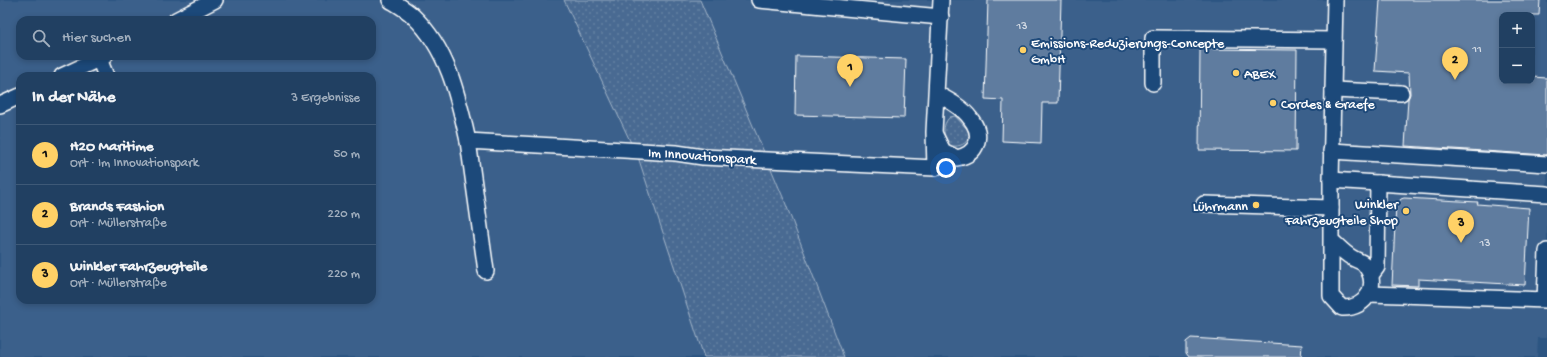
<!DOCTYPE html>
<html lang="de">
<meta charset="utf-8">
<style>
:root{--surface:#214062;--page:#2d4b6b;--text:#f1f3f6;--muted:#a2afbe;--line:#3e5977;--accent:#ffd166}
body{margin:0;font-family:"Gochi Hand",sans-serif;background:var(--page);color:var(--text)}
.controls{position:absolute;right:12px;top:12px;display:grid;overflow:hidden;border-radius:8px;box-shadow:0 2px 6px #0003}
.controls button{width:36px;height:36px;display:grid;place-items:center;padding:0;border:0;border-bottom:1px solid var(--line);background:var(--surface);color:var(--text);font:20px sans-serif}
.you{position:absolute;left:946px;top:168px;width:14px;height:14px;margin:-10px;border:3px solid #fff;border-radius:50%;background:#1a73e8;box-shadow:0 0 0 6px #1a73e833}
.badge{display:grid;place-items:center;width:26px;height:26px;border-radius:50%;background:var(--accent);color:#111;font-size:13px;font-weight:700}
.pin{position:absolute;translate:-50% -33px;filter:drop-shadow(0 1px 2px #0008)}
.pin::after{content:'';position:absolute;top:21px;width:14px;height:12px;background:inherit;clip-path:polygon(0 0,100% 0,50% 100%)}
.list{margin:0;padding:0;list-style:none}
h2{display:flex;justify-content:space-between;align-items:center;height:52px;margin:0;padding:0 16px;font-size:17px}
h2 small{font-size:13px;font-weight:400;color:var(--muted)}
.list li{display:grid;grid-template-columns:26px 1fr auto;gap:12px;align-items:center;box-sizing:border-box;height:60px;padding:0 16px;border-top:1px solid var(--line)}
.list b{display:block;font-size:15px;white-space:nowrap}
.list p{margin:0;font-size:13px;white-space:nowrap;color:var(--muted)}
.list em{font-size:13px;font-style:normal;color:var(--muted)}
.icon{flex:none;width:22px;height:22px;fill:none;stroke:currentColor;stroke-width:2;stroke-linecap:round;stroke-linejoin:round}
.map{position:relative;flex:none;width:1547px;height:357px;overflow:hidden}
.search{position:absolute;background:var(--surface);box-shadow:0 2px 6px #0003;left:16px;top:16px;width:360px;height:44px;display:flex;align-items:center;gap:10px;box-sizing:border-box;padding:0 14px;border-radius:12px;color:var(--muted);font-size:15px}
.panel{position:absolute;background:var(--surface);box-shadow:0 2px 6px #0003;left:16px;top:72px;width:360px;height:232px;border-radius:12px}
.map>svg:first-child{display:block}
</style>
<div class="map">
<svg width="1547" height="357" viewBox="0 0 1547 357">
<defs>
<pattern id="grass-dots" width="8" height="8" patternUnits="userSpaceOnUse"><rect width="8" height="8" fill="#486b92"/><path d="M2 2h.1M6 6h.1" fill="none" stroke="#6381a2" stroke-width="1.8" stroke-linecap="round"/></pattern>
</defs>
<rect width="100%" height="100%" fill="#2c5582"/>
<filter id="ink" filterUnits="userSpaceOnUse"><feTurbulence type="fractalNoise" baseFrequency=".025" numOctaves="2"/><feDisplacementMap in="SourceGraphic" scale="8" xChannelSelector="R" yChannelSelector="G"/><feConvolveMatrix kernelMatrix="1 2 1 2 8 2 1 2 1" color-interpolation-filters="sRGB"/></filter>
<g filter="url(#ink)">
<g fill="#3b618b" fill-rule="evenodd">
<path d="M 0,0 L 564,0 L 639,160 L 704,357 L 0,357 ZM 20,20 L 372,20 L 372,56 L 20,56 ZM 20,76 L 372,76 L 372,300 L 20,300 Z"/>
<path d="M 700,0 L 1547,0 L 1547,338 L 1538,338 L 1537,357 L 844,357 L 785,202 ZM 1502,15 L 1532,15 L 1532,81 L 1502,81 Z"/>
</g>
<g fill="url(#grass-dots)" stroke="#a4b5c8">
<path d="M 564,0 L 700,0 L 785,202 L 844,357 L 704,357 L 639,160 Z"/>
<path d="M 955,116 L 967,129 L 970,137 C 965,144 961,147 951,146 C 943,138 941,125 950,117 Z"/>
</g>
<g fill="#5e7c9f" stroke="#fff">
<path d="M 988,0 L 1061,0 L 1058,103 L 1042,103 L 1041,143 L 1002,141 L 1003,100 L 985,99 Z"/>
<path d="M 1380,0 L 1540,0 L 1539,15 L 1502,15 L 1502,81 L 1532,81 L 1532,77 L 1547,78 L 1547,155 L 1405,146 L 1408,99 L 1410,94 L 1409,73 L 1375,71 Z"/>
<path d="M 1200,49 L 1297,50 L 1296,151 L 1199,150 Z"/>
<path d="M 796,56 L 906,59 L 904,118 L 795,115 Z"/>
<path d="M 1404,198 L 1478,202 L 1477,204 L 1529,208 L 1525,285 L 1418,279 L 1418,286 L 1392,285 L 1396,205 L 1401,199 Z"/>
<path d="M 1191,338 L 1302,345 L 1301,357 L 1189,357 L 1186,353 L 1186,342 Z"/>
</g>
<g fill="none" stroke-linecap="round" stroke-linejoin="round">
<g stroke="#fff" stroke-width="18">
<g id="minor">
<path d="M 390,0 C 398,5 407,10 413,16 C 448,49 458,96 468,141 L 676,153 L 703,157 L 935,168 L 934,132 L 941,0"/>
<path d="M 759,0 L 941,17"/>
<path d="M 176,20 L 215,0"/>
<path d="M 99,59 L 106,76"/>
<path d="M 62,76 L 105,56"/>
<path d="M 1153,83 L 1153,38 L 1334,40"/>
<path d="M 1333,90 L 1401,93"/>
<path d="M 0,105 L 20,96"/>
<path d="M 935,135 L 943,151 L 957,158 C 978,154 984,135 970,118 C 962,107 948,100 937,94"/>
<path d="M 468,141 L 486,271"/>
<path d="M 1331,151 L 1547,164"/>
<path d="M 1331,180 L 1547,194"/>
<path d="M 1204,204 L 1331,208"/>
<path d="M 1332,241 C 1338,246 1344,253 1351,257 C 1355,260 1361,261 1364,264 C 1381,284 1367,309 1342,308 L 1331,296 L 1331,180 L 1335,0"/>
<path d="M 1371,275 L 1377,267 L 1378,183"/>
<path d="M 1370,294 L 1545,300 L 1547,251"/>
</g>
</g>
<use href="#minor" stroke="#1f4a7a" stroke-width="15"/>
</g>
</g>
<g fill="#ffd166" stroke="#1f4a7a" stroke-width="1.5">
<circle cx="1023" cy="50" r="4"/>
<circle cx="1236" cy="73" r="4"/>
<circle cx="1273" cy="103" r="4"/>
<circle cx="1256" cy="205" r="4"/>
<circle cx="1406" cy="211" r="4"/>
</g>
<g text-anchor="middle" stroke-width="4" stroke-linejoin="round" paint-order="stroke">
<g font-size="12" fill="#d7dee7">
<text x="1022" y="29">13</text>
<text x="1477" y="52">11</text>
<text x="1485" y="246">13</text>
</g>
<g font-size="14" fill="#fff" stroke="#1f4a7a" text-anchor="start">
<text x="1031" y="47">Emissions-Reduzierungs-Concepte<tspan x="1031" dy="16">GmbH</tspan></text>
<text x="1244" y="78">ABEX</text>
<text x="1281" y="108">Cordes &amp; Graefe</text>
<text x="1398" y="208" text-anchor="end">Winkler<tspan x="1398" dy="16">Fahrzeugteile Shop</tspan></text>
<text x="1248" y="210" text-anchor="end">Lührmann</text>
</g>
<g font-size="14" fill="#fff" stroke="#1f4a7a">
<text transform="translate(702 155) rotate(4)" y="5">Im Innovationspark</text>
</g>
</g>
</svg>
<div class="controls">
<button>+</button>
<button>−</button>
</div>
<div class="you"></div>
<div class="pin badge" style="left:850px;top:87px">1</div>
<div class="pin badge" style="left:1455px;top:80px">2</div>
<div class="pin badge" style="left:1461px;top:243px">3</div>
<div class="search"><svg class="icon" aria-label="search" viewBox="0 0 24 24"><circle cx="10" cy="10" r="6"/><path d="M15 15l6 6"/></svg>Hier suchen</div>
<section class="panel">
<h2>In der Nähe<small>3 Ergebnisse</small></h2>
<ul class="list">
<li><span class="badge">1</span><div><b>H2O Maritime</b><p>Ort · Im Innovationspark</p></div><em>50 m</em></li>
<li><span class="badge">2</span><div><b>Brands Fashion</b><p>Ort · Müllerstraße</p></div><em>220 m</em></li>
<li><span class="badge">3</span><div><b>Winkler Fahrzeugteile</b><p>Ort · Müllerstraße</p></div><em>220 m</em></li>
</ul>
</section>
</div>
